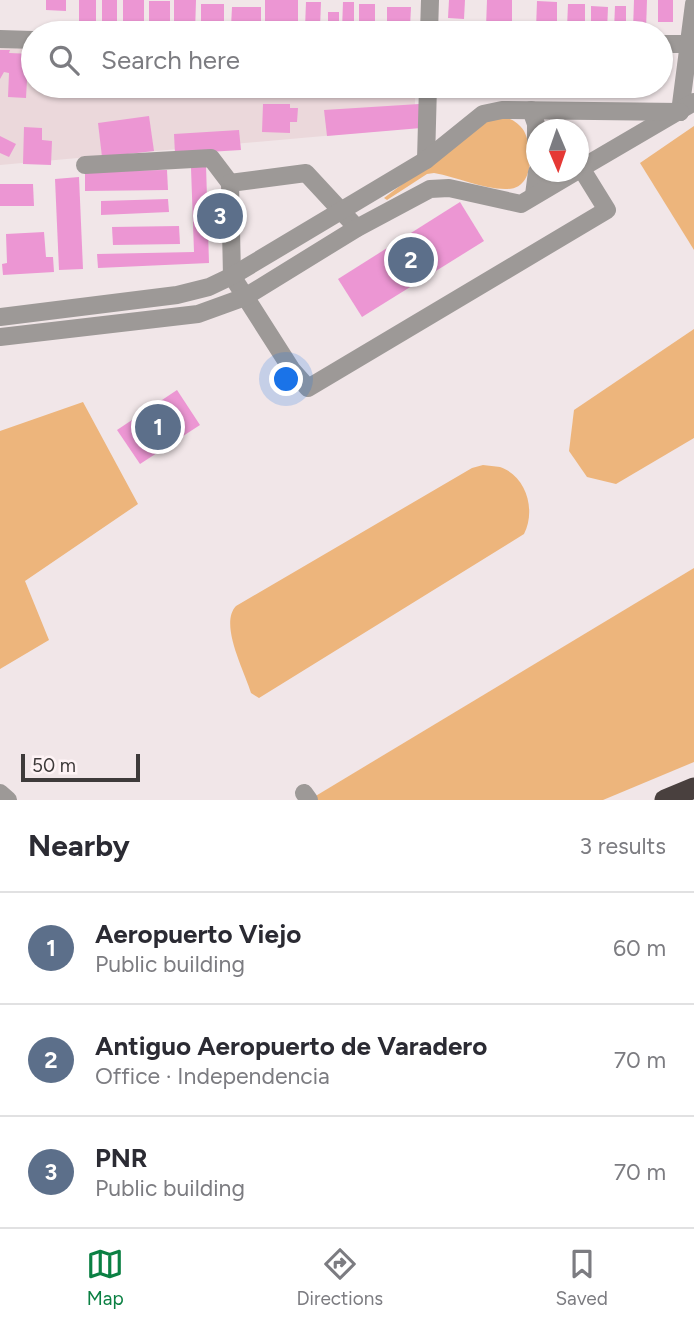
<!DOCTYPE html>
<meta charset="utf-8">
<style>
:root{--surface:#fff;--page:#f7f7f7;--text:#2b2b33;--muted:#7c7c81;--line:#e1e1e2;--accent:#0b8043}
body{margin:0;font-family:Figtree,sans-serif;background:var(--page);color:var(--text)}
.compass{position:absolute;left:526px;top:119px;width:63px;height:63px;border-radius:50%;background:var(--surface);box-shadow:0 2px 5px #0004;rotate:178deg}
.scale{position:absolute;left:21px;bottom:18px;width:119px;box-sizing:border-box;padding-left:7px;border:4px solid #3e3a3a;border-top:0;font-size:19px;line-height:24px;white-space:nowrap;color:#3e3a3a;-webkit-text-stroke:5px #fef3f5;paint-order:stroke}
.you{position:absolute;left:287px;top:380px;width:24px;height:24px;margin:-18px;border:5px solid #fff;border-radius:50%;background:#1a73e8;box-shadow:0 0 0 10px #1a73e833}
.badge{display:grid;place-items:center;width:46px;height:46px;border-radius:50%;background:var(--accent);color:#fff;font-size:23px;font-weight:700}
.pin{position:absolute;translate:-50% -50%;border:4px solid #fff;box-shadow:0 2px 7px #0006}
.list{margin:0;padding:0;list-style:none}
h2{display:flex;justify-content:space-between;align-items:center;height:91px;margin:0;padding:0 28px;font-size:30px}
h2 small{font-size:23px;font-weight:400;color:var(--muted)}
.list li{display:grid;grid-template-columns:46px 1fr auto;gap:21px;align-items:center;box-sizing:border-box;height:112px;padding:0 28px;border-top:2px solid var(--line)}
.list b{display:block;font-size:26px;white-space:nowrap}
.list p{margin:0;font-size:23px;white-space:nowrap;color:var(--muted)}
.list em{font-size:23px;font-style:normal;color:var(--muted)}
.icon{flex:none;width:38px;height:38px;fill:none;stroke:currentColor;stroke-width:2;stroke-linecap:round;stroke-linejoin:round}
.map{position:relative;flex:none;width:694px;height:800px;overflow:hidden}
.search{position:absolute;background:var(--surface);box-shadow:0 2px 5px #0004;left:21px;right:21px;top:21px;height:77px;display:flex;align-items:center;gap:18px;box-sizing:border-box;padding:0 24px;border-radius:38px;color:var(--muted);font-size:26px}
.sheet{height:427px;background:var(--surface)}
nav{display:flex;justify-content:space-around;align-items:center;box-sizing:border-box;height:98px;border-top:2px solid var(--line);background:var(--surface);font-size:19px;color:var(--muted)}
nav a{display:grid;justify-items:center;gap:4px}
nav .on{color:var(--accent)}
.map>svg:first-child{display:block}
</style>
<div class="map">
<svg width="694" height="800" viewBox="0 0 694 800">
<rect width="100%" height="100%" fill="#f1e6e8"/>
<path fill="#ebd8db" d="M 0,48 L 33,49 L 33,86 L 415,86 L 415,126 L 391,130 L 0,165 Z"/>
<g fill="#edb57c">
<path d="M 507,118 C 514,120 520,125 524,131 C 533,148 535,188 508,189 C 484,190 458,177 434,173 L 427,174 L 387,200 L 384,198 L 487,120 Z"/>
<path d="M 694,126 L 694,250 L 640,163 Z"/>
<path d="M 694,329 L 694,438 L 616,484 L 587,477 L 569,451 L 574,410 Z"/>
<path d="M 83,402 L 138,504 L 25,581 L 49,640 L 0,669 L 0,431 Z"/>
<path d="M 483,465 C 488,466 495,466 500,467 C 527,476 536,511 524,534 L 259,698 L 251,693 C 244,670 219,624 236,606 L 472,468 Z"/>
<path d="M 694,568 L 694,762 L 603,800 L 309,800 Z"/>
</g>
<g fill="#ec96d3">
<path d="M 46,0 L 66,0 L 66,11 L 46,10 Z"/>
<rect x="79" y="0" width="17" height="26"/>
<rect x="102" y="0" width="15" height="28"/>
<rect x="123" y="0" width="21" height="33"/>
<path d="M 174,0 L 196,0 L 195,33 L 174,33 Z"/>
<rect x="265" y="0" width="33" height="29"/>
<path d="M 449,0 L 465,0 L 464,19 L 448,18 Z"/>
<path d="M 487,0 L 512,0 L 512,28 L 486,27 Z"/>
<path d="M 634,0 L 647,0 L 646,30 L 633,30 Z"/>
<rect x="658" y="0" width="15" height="22"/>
<rect x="149" y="1" width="21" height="32"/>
<path d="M 537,1 L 557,2 L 557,29 L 536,29 Z"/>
<path d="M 306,2 L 321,2 L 320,28 L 305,28 Z"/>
<path d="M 343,2 L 354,2 L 354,30 L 342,30 Z"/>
<rect x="201" y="4" width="23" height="25"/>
<rect x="359" y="4" width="16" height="24"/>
<path d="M 568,4 L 585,4 L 585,28 L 567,28 Z"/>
<path d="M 591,6 L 608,7 L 607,31 L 591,30 Z"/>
<path d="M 615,6 L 626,6 L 626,30 L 614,30 Z"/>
<path d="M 232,7 L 261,7 L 261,28 L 231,27 Z"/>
<path d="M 387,7 L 411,7 L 410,27 L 387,27 Z"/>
<rect x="328" y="12" width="11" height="19"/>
<path d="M 0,50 L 10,50 L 9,53 L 33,54 L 33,80 L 27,80 L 26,98 L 8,97 L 9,73 L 4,72 L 0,79 Z"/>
<path d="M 263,104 L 290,104 L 290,108 L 298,108 L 297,122 L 290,122 L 290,133 L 262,132 Z"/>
<path d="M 419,104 L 421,128 L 327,136 L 324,110 Z"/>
<path d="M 149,116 L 154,151 L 102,157 L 98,123 Z"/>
<path d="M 24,127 L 42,128 L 42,140 L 52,141 L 51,165 L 23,164 Z"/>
<path d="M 239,130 L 241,150 L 175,154 L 174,134 Z"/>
<path d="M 0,136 L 16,144 L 9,157 L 0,153 Z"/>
<path d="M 206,165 L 209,263 L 98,268 L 97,254 L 194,252 L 191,168 Z"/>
<path d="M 167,170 L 168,190 L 85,191 L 85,171 Z"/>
<path d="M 79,177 L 83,269 L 59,270 L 55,179 Z"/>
<path d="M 0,184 L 33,184 L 34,206 L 0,206 Z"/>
<path d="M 168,199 L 169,212 L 101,215 L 101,201 Z"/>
<path d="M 460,202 L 484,241 L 362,317 L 338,279 Z"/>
<path d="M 179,226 L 180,244 L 113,245 L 112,227 Z"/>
<path d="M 44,232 L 46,257 L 53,257 L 54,272 L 3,275 L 2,264 L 7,263 L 6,234 Z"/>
<path d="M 177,390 L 200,425 L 140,464 L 117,430 Z"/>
</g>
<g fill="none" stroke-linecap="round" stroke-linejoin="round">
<g stroke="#9d9997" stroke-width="18">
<path d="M 429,33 L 430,0"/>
<path d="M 0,39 L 33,40"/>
<path d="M 661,44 L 694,44"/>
<path d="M 531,110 L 536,124 L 536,145"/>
<path d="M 680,112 L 694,4"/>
<path d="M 426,160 L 428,86"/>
<path d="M 85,165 L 211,158 L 230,183"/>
<path d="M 578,170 L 694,102"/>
<path d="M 534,195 L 537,172"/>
<path d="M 357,228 L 306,173 L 230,183 L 232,276 L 292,370 L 308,388 L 607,210 L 581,168"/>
<path d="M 0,317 L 177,295 L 209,287 L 232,276 L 426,160 L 483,114 L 502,110 L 680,112"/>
<path d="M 0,337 L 198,314 L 245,297 L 357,228 L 430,189 L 449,188 L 521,204 L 575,172"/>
<path d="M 0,793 L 8,800"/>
<path d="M 304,793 L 309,800"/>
</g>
<path stroke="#49403e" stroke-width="21" d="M 665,800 L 694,788"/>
</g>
</svg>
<svg class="compass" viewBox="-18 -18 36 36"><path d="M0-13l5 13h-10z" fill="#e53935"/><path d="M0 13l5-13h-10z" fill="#7c7c81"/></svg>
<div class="scale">50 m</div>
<div class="you"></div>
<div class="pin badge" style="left:158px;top:427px;background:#5c6f8a">1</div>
<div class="pin badge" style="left:411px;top:260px;background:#5c6f8a">2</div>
<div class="pin badge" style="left:220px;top:216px;background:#5c6f8a">3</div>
<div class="search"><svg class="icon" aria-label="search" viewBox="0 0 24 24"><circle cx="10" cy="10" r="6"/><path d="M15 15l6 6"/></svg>Search here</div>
</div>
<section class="sheet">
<h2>Nearby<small>3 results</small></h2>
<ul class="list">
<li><span class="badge" style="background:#5c6f8a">1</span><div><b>Aeropuerto Viejo</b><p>Public building</p></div><em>60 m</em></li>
<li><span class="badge" style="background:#5c6f8a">2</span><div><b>Antiguo Aeropuerto de Varadero</b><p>Office · Independencia</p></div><em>70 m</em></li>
<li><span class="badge" style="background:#5c6f8a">3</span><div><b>PNR</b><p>Public building</p></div><em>70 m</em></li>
</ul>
</section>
<nav>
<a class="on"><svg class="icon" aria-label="map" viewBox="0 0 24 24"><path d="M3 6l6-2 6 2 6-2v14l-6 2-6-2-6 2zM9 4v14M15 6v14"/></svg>Map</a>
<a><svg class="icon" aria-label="directions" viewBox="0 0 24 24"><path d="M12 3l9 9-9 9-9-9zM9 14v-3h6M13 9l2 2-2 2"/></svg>Directions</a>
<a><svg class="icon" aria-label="saved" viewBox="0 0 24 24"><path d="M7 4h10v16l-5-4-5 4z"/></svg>Saved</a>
</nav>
